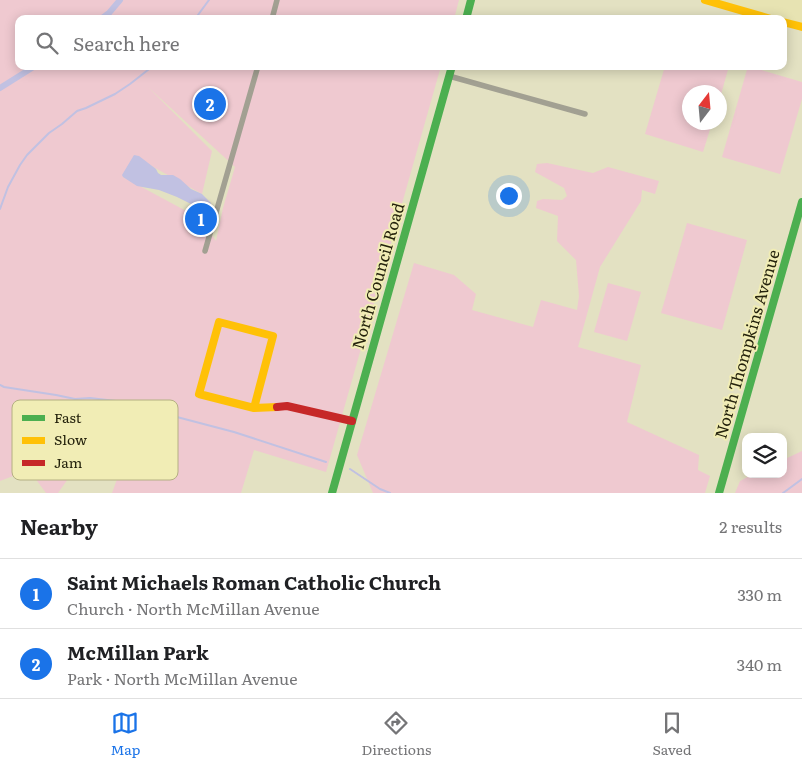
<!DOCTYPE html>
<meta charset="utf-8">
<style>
:root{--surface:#fff;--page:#f2f2f2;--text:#202124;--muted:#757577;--line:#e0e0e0;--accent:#1a73e8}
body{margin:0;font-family:Literata,serif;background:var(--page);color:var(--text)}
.controls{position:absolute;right:15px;bottom:15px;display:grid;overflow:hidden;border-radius:10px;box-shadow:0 2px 12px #0003}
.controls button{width:45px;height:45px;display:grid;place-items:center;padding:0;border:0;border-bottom:1px solid var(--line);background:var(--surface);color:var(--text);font:25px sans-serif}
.compass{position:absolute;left:682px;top:85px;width:45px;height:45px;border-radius:50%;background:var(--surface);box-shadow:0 2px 12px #0003;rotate:16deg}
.you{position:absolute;left:508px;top:195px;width:18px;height:18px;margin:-12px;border:4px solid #fff;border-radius:50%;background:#1a73e8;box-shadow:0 0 0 8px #1a73e833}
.badge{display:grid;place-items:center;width:32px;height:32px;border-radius:50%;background:var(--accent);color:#fff;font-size:16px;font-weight:700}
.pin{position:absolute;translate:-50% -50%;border:2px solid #fff;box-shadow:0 1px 5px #0006}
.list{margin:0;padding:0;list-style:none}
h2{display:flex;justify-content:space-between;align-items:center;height:65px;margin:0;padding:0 20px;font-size:21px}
h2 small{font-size:16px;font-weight:400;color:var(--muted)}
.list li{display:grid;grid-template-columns:32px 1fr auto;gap:15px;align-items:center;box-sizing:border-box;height:70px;padding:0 20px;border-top:1px solid var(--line)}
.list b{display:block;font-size:19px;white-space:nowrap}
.list p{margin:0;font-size:16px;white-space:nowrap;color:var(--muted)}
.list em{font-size:16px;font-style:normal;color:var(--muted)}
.icon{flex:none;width:28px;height:28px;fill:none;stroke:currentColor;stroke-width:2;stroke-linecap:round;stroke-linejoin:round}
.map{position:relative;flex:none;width:802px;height:493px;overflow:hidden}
.search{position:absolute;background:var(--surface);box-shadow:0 2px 12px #0003;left:15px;right:15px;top:15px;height:55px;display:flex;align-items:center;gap:12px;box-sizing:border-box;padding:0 18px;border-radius:10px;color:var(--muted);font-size:19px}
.sheet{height:205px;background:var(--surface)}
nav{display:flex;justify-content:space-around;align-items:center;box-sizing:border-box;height:70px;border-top:1px solid var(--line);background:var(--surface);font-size:14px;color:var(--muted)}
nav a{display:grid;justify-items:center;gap:2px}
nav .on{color:var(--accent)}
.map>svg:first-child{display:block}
</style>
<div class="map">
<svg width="802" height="493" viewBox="0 0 802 493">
<rect width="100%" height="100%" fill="#e3e1c2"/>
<path fill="#e7e3b2" d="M 719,0 L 802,0 L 802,24 Z"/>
<g fill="#efc9d0" fill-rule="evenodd">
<path d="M 0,0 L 459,0 L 454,19 L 19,19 L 19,66 L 441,66 L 326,472 L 254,450 L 241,493 L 112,493 L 135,430 L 112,417 L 58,493 L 46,493 L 29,470 L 0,481 ZM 148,87 L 235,167 L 223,208 L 216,241 L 201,219 L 123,177 L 148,164 L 202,194 L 212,151 Z"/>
<path d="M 665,66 L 729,66 L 720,98 L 720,92 L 690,92 L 690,122 L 712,123 L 703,152 L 645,134 Z"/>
<path d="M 748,66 L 802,82 L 802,99 L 780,174 L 722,157 Z"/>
<path d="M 547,163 L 593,173 L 608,167 L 659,181 L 655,194 L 642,190 L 641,201 L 600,267 L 578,347 L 641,365 L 627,422 L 699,455 L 698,470 L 710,476 L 705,493 L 373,493 L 357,455 L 414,263 L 454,275 L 476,294 L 472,310 L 533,327 L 541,300 L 577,310 L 579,296 L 576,260 L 557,241 L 558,216 L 536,208 L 537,201 L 543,199 L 562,200 L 567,196 L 564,188 L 535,172 L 537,164 Z"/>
<path d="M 687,223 L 747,240 L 722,330 L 661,313 Z"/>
<path d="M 608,283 L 641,292 L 627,341 L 594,332 Z"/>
<path d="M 802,451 L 802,493 L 735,493 L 740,481 L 753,474 L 783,474 L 783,460 Z"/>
</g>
<path fill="#c1c1e2" d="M 134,155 L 139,156 L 156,169 L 158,173 L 161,175 L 173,175 L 180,179 L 191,189 L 202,194 L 211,203 L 209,210 L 203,210 L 177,197 L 159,190 L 137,186 L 123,177 L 122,175 Z"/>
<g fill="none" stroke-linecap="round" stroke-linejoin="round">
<g stroke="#c1c1e2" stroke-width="2">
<path d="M 195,19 L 209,0"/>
<path d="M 0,209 L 8,187 L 20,165 L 27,155 L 49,133 L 62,124 L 77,111 L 86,108 L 115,94 L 130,84 L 153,66"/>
<path d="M 0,385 L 4,387 L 56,395 L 75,399 L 90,398 L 116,401 L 234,432 L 326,462"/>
<path d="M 350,469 L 380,489 L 390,493"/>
<path d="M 783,493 L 802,479"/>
</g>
<g stroke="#c1c1e2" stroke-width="6">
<path d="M 101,19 L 109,13 L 120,0"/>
<path d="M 0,88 L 35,66"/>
</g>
<g stroke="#a2a092" stroke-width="5.5">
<path d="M 272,19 L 277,0"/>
<path d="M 449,76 L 585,114"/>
<path d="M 205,251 L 258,66"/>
</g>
<g stroke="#4caf50" stroke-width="8">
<path d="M 466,19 L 471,0"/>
<path d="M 332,493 L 452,66"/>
<path d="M 719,493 L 802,202"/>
</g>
<g stroke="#ffc107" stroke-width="8">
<path d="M 705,0 L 771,19"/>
<path d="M 783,22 L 802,27"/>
<path d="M 254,408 L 273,336 L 219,322 L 199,394 L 254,408 L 277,407"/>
</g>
<path stroke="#c62828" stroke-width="8" d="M 277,407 L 287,406 L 352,421"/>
</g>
<g text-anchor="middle" stroke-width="4" stroke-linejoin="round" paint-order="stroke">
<g font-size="16" fill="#24220c" stroke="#f1edb5">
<text transform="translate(378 276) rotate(-74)" y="6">North Council Road</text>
<text transform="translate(747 344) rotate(-74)" y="6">North Thompkins Avenue</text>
</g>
</g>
<rect x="12" y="400" width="166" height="80" rx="8" fill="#f1edb5" stroke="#b4b082" stroke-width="1"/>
<rect x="22" y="415" width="23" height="6" fill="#4caf50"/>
<rect x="22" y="437" width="23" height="7" fill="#ffc107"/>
<rect x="22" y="460" width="23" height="6" fill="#c62828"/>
<g font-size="14" fill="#24220c">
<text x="54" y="423">Fast</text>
<text x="54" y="445">Slow</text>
<text x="54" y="468">Jam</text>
</g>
</svg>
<div class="controls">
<button><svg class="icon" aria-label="layers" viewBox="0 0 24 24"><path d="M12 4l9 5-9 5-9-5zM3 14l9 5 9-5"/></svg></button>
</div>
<svg class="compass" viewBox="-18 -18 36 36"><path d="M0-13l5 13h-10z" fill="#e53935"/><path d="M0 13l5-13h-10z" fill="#757577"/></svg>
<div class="you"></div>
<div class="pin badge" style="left:201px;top:219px">1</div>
<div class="pin badge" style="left:210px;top:104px">2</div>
<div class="search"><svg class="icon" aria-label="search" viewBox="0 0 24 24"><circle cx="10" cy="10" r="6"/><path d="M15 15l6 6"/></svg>Search here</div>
</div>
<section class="sheet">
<h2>Nearby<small>2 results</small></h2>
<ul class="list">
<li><span class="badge">1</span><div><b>Saint Michaels Roman Catholic Church</b><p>Church · North McMillan Avenue</p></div><em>330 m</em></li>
<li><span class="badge">2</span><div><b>McMillan Park</b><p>Park · North McMillan Avenue</p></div><em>340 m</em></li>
</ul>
</section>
<nav>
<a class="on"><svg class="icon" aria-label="map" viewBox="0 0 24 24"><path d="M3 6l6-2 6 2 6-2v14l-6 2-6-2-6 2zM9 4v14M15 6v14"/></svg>Map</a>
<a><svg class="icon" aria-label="directions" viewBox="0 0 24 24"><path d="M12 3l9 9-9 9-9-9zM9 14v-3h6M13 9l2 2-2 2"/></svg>Directions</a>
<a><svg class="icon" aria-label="saved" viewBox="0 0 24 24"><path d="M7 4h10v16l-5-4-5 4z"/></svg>Saved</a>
</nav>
